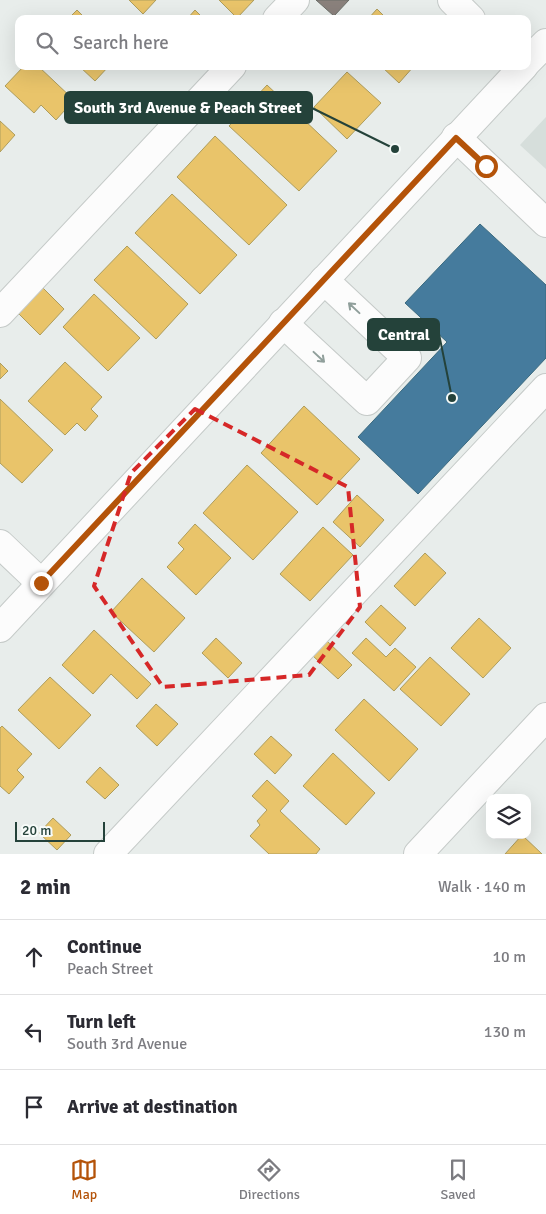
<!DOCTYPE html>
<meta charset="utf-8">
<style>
:root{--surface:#fff;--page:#f2f2f3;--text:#2b2b33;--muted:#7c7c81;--line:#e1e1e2;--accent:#b45309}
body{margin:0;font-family:Signika,sans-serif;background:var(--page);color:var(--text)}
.controls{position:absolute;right:15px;bottom:15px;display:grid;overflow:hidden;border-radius:10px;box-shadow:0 5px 20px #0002}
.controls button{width:45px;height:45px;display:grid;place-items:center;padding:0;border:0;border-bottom:1px solid var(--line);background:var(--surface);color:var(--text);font:25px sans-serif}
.scale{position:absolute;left:15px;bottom:12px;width:90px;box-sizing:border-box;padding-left:5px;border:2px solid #24423a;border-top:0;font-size:14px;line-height:18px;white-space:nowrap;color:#24423a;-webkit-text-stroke:4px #f7fbf9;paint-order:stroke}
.stop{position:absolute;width:15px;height:15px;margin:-11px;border:4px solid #b45309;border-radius:50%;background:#fff}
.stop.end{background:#b45309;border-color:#fff;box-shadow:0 1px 5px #0008}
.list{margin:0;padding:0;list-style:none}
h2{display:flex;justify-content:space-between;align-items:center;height:65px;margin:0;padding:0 20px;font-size:21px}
h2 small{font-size:16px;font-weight:400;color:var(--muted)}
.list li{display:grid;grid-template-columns:32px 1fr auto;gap:15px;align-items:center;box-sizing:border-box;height:75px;padding:0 20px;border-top:1px solid var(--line)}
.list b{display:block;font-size:19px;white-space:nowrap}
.list p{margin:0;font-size:16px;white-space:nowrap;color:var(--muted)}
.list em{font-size:16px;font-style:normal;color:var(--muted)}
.icon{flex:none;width:28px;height:28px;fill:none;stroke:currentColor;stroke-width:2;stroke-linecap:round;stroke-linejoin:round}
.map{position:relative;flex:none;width:546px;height:854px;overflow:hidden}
.search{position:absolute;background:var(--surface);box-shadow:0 5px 20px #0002;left:15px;right:15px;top:15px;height:55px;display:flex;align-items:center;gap:12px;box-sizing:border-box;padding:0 18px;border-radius:10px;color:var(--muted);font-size:19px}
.sheet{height:290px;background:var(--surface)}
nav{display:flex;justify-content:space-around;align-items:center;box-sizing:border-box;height:70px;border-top:1px solid var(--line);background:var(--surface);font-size:14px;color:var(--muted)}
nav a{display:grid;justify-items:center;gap:2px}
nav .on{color:var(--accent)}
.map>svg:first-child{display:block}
</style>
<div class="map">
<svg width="546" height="854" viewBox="0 0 546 854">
<rect width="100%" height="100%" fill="#e8edeb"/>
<path fill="#d6dedb" d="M 546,117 L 546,169 L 520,145 Z"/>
<g fill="#e9c46a" stroke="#ae9d5c">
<path d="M 129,0 L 156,0 L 143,14 Z"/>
<path d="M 219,0 L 254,0 L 237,18 Z"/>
<path d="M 377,9 L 387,19 L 368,19 Z"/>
<path d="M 77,10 L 86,19 L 68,19 Z"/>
<path d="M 195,10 L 204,19 L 187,19 Z"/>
<path d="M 24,66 L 38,66 L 74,100 L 56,120 L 41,105 L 34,113 L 5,86 Z"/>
<path d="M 79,66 L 109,66 L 95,81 Z"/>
<path d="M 381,66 L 414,66 L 399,83 Z"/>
<path d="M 347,72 L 381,103 L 347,139 L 314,107 Z"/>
<path d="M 267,85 L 337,151 L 299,191 L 229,126 Z"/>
<path d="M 0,121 L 15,135 L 0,152 Z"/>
<path d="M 215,136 L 287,205 L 249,245 L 177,177 Z"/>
<path d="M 172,194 L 237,255 L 200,294 L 135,233 Z"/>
<path d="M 127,246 L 188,304 L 156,339 L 94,280 Z"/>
<path d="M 40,285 L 64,309 L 40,335 L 16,311 Z"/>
<path d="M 94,294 L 140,338 L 108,371 L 63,327 Z"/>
<path d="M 65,362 L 102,397 L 91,409 L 98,416 L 85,431 L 77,423 L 65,435 L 28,401 Z"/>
<path d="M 0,363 L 8,371 L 0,379 Z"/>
<path d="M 0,399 L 53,450 L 22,483 L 0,463 Z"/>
<path d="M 304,406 L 360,459 L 317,505 L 261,453 Z"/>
<path d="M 247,465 L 298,512 L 253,560 L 203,513 Z"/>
<path d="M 357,495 L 384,520 L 360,547 L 333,522 Z"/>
<path d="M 195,524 L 231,558 L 196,595 L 167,567 L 184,549 L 178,543 Z"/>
<path d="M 323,527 L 353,555 L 310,601 L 280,574 Z"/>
<path d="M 425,553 L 446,573 L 415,606 L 394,586 Z"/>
<path d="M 142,578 L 185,618 L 154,652 L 111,612 Z"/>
<path d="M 381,605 L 406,628 L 390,646 L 365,622 Z"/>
<path d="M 479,618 L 511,648 L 483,678 L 451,648 Z"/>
<path d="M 94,630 L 151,684 L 137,699 L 111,674 L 93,694 L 62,665 Z"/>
<path d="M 216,638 L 242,663 L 228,678 L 202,653 Z"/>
<path d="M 366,638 L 386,657 L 395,648 L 416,667 L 394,691 L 352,653 Z"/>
<path d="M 327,641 L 352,665 L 338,679 L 313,656 Z"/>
<path d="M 430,657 L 470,694 L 441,726 L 400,689 Z"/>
<path d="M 50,677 L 91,715 L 59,749 L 18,710 Z"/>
<path d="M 364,699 L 418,749 L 389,781 L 335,730 Z"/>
<path d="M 156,704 L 178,724 L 157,746 L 136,726 Z"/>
<path d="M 2,726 L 32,754 L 17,770 L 24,777 L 9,794 L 0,786 L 0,728 Z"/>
<path d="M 271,736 L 292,755 L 275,774 L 254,754 Z"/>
<path d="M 333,753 L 375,793 L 346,825 L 303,786 Z"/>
<path d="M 100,767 L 119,785 L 105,799 L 86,782 Z"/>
<path d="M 267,780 L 289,801 L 280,811 L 320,849 L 316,854 L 269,854 L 250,836 L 260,825 L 257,821 L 267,810 L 252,796 Z"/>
<path d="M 53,818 L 71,835 L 57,850 L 39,833 Z"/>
<path d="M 522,835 L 542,854 L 505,854 Z"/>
</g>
<path fill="#457b9d" stroke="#3b6a7f" d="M 480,224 L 546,285 L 546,358 L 418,494 L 358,437 L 447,342 L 405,303 Z"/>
<path fill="#8a817c" stroke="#6b6e68" d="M 316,0 L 349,0 L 334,16 Z"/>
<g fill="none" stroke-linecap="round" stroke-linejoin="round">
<g stroke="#c5cac8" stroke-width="30">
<g id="minor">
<path d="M 452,0 L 471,19"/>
<path d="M 277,19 L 295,0"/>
<path d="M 527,62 L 546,43"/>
<path d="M 456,137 L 546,223"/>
<path d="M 0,313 L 232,66"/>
<path d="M 283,323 L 367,401 L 407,358 L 324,280"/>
<path d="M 0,544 L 41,583"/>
<path d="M 0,628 L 524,66"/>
<path d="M 108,854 L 546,388"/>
<path d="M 418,854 L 546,717"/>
</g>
</g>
<use href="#minor" stroke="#fcfcfc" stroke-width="28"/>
</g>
<defs><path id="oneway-shaft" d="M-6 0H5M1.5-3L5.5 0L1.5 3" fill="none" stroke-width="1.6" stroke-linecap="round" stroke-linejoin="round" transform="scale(1.25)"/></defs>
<g stroke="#909f9b">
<use href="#oneway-shaft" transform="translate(354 308) rotate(-137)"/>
<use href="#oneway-shaft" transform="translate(319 357) rotate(43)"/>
</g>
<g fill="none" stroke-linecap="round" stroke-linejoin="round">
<path stroke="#b45309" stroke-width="6" d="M 41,583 L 456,138 L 486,166"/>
</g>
<path fill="none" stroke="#d62828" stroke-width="4" stroke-dasharray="10 6" stroke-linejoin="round" d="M 195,409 L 348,487 L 360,607 L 309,675 L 163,687 L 94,586 L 131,473 Z"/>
<path fill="none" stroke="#24423a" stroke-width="2" d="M395 149L312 108M452 398L439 334"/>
<g fill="#24423a" stroke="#f7fbf9" stroke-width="2">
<circle cx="395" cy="149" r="5"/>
<circle cx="452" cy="398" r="5"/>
</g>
<g fill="#24423a" stroke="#24423a" stroke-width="2">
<rect x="65" y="92" width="247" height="31" rx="5"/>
<rect x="368" y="319" width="71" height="31" rx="5"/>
</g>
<g font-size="16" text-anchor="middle" font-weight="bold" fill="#fff">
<text x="188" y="113">South 3rd Avenue &amp; Peach Street</text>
<text x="404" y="340">Central</text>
</g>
</svg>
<div class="controls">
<button><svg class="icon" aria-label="layers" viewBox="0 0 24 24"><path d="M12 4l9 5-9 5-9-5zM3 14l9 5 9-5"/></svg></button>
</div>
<div class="scale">20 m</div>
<div class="stop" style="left:486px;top:166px"></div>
<div class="stop end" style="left:41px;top:583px"></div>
<div class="search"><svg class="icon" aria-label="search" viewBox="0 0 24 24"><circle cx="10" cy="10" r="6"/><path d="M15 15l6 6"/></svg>Search here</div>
</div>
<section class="sheet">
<h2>2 min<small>Walk · 140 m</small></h2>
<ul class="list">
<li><svg class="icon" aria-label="ahead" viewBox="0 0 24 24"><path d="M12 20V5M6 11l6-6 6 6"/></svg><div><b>Continue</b><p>Peach Street</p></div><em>10 m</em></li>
<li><svg class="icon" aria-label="left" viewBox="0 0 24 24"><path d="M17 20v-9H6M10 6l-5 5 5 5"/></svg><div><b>Turn left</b><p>South 3rd Avenue</p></div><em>130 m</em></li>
<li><svg class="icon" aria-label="arrive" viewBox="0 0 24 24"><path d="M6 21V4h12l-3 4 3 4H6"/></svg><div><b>Arrive at destination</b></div></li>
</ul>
</section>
<nav>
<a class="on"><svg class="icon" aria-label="map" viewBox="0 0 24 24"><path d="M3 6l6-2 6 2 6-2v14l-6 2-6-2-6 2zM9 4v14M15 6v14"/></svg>Map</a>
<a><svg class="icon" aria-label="directions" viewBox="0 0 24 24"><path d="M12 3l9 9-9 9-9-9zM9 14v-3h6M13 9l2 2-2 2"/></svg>Directions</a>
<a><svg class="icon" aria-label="saved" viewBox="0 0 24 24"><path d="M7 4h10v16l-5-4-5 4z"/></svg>Saved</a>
</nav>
